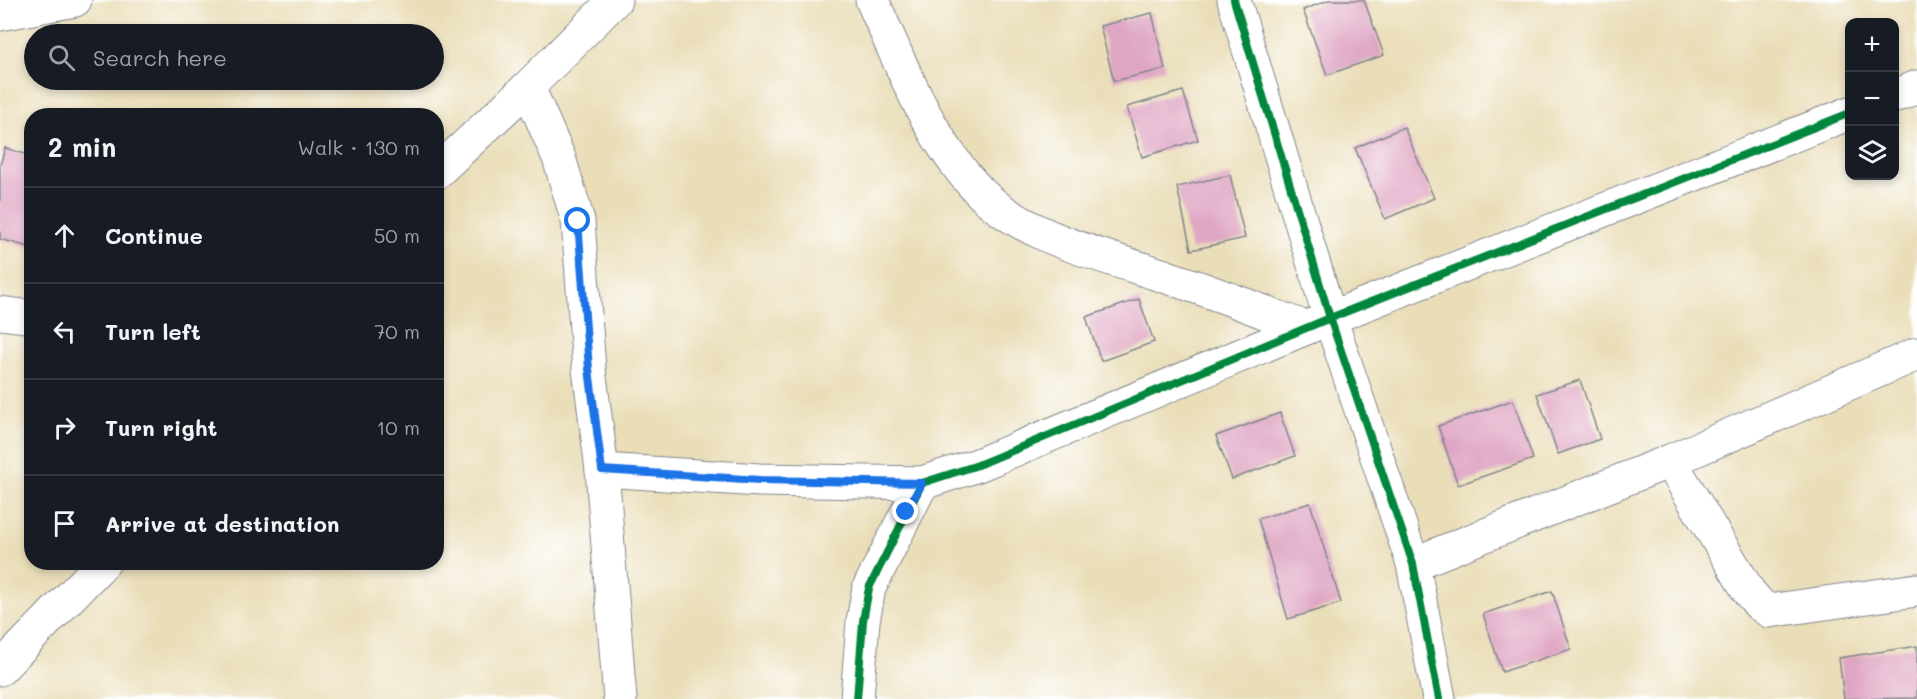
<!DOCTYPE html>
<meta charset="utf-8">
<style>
:root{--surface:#171b24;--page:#20242c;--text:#f1f3f6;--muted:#9ea1a6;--line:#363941}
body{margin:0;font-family:Mali,sans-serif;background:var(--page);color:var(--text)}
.controls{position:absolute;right:18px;top:18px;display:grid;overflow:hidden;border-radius:12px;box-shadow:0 3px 9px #0003}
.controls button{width:54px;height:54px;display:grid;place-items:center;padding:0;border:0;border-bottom:2px solid var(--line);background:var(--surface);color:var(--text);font:30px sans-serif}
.stop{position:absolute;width:18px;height:18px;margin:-14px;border:4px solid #1a73e8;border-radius:50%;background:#fff}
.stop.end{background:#1a73e8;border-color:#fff;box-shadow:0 2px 6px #0008}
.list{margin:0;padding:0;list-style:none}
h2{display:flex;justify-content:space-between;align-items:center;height:78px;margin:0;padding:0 24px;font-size:26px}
h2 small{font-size:20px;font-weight:400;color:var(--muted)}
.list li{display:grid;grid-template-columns:39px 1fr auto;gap:18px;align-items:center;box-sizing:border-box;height:96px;padding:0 24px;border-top:2px solid var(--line)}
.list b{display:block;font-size:22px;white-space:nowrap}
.list em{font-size:20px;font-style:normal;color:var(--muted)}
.icon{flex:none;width:33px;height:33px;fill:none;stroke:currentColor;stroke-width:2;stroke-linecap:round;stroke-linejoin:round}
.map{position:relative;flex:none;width:1917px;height:699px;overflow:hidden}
.search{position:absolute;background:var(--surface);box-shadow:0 3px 9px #0003;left:24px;top:24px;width:420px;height:66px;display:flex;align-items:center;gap:15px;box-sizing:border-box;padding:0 21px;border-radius:33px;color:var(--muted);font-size:22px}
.panel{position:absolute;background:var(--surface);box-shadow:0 3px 9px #0003;left:24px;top:108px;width:420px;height:462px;border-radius:24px}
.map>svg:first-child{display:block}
</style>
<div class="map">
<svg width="1917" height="699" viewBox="0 0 1917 699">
<rect width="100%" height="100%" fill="#fff"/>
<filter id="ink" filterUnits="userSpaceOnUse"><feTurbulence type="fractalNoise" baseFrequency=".0167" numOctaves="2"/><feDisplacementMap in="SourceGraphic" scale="12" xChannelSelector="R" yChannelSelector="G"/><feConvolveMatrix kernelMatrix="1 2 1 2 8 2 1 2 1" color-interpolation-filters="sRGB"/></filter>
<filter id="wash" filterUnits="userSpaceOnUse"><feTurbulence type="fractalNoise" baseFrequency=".008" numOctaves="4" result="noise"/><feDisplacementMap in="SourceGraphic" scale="24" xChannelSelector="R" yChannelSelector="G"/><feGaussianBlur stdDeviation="1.35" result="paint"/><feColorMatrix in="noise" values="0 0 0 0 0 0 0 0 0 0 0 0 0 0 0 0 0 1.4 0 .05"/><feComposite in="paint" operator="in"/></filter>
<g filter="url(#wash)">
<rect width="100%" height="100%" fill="#eadeb9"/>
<g id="blocks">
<g fill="#dfa6c3">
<path d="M 1329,0 L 1364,0 L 1384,55 L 1327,75 L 1303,10 Z"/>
<path d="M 1152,13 L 1165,69 L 1114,81 L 1100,26 Z"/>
<path d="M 1183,91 L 1198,140 L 1142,157 L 1127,107 Z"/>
<path d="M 1404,127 L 1434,198 L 1385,219 L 1355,148 Z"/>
<path d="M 5,148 L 32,156 L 32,248 L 0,239 L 0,165 Z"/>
<path d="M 1230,175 L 1245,238 L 1191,250 L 1177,187 Z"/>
<path d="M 1139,299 L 1154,342 L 1101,361 L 1086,317 Z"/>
<path d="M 1580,380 L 1600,439 L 1558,454 L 1537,394 Z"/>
<path d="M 1513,400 L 1533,459 L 1458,485 L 1438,426 Z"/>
<path d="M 1280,413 L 1295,456 L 1232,479 L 1216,436 Z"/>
<path d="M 1310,503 L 1341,603 L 1288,619 L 1258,519 Z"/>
<path d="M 1552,591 L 1571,649 L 1502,672 L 1483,614 Z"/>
<path d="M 1917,646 L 1917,698 L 1844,699 L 1839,658 Z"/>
</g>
</g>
</g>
<g filter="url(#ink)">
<use href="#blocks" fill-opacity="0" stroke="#82868c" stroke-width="1.5"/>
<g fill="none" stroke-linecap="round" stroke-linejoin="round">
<g stroke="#82868c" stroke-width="35">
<g id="minor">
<path d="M 872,0 C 902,66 927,136 978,190 C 1023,238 1109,257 1170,278 C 1216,293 1261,311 1306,328"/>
<path d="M 1234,0 L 1330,318 L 1413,564 L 1439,699"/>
<path d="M 0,14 L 75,0"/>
<path d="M 528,87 L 559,158 L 578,221 L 589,369 L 602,470 L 620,699"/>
<path d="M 1894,96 L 1917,87"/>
<path d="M 436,173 L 528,87 L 615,0"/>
<path d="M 0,313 L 32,317"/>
<path d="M 1670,461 L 1749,592 L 1759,604 L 1769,611 L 1917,590"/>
<path d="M 602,470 L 760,480 L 922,483"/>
<path d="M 1413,564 L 1670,461 L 1917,354"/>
<path d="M 0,669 L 104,562"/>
<path d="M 857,699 L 863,621 L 869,588 L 922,483 L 978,465 L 1330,318 L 1850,113"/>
</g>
</g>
<use href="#minor" stroke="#fff" stroke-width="33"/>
<g stroke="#fff" stroke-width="11">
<g id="cycleway">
<path d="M 1234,0 L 1330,318 L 1413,564 L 1439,699"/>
<path d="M 857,699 L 863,621 L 869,588 L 922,483 L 978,465 L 1330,318 L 1850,113"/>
</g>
</g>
<use href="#cycleway" stroke="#00873e" stroke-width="8"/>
</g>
</g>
<g fill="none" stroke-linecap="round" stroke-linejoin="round" filter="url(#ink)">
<path stroke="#1a73e8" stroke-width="8" d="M 578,221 L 589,369 L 602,470 L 760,480 L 922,483 L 906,512"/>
</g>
</svg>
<div class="controls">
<button>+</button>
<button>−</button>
<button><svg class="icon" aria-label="layers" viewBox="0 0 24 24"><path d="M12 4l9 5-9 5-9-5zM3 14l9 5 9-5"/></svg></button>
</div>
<div class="stop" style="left:578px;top:221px"></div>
<div class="stop end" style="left:906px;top:512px"></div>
<div class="search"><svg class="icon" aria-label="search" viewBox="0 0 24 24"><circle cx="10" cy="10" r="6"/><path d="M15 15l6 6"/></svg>Search here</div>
<section class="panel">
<h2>2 min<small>Walk · 130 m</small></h2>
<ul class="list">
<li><svg class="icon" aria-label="ahead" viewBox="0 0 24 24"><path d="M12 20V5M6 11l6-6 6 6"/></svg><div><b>Continue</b></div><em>50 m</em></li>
<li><svg class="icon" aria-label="left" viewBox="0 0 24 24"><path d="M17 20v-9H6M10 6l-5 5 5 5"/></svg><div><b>Turn left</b></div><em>70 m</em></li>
<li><svg class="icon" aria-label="right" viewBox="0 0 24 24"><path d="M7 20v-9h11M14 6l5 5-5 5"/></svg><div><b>Turn right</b></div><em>10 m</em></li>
<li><svg class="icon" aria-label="arrive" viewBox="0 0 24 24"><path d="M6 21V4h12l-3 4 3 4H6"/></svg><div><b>Arrive at destination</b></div></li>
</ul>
</section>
</div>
